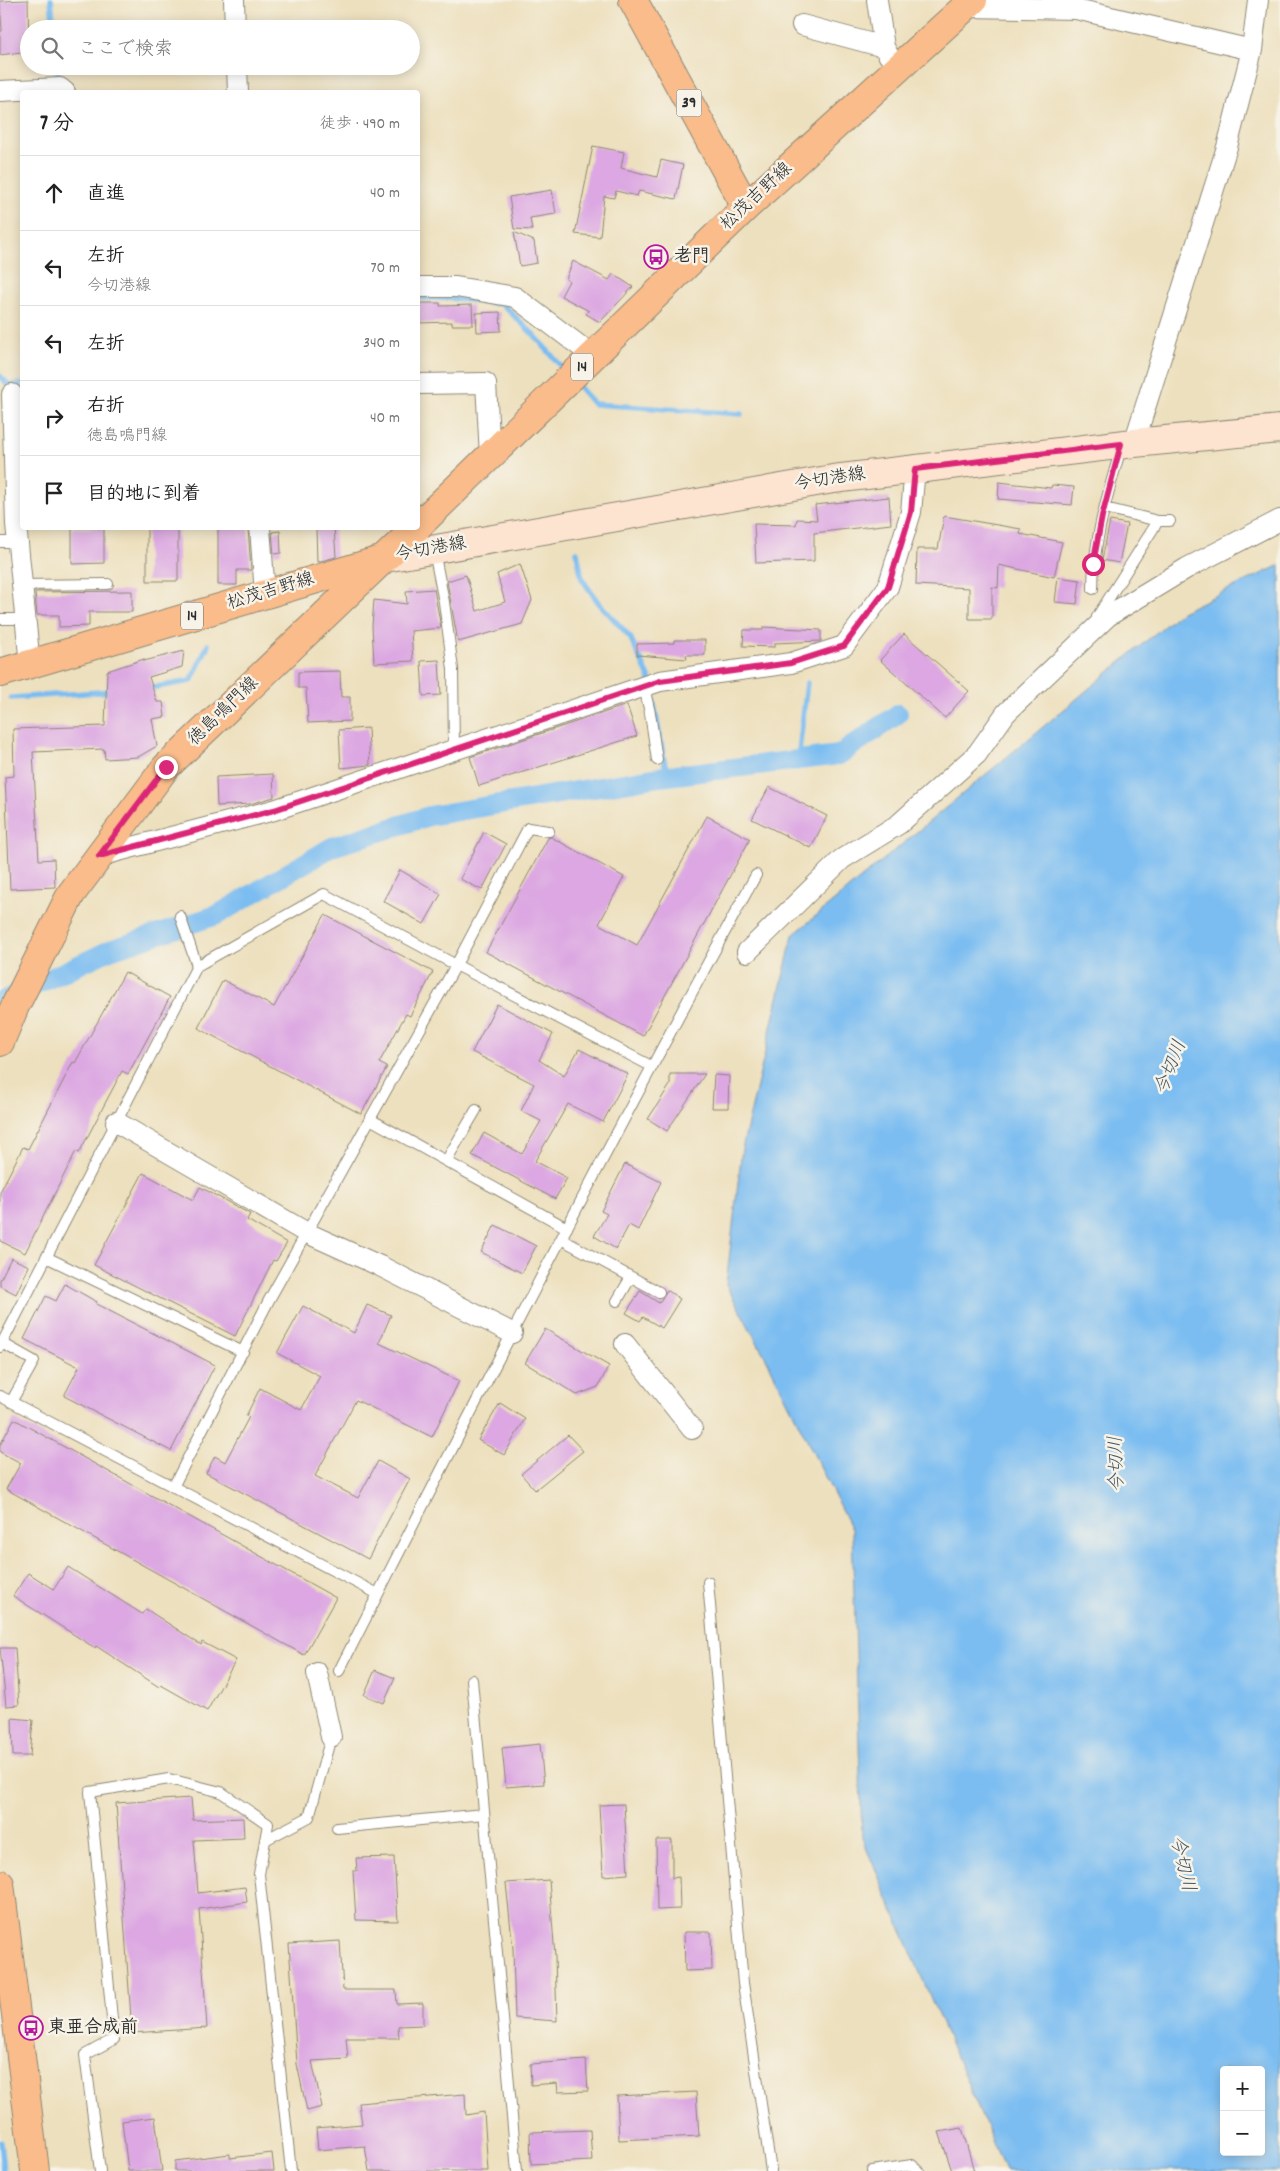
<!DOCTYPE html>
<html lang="ja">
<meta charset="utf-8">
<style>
body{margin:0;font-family:Dekko,"Klee One",sans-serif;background:#f2f2f2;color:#222}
.controls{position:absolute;right:15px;bottom:15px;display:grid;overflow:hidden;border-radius:5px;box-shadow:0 2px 12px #0003}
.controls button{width:45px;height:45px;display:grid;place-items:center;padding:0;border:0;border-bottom:1px solid #e0e0e0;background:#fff;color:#222;font:25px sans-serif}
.stop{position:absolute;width:15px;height:15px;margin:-11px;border:4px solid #db2777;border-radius:50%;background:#fff}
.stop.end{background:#db2777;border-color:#fff;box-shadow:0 1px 5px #0008}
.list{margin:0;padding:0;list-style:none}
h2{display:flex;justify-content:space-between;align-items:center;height:65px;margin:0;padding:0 20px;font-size:21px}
h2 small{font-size:16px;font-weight:400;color:#767676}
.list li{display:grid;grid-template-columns:32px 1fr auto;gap:15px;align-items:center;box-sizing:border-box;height:75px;padding:0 20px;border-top:1px solid #e0e0e0}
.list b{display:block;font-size:19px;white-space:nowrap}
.list p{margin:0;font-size:16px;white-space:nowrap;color:#767676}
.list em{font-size:16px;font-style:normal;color:#767676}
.icon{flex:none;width:28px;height:28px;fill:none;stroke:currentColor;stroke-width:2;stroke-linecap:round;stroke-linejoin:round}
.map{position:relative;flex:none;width:1280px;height:2171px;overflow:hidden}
.search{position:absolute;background:#fff;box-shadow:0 2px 12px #0003;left:20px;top:20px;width:400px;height:55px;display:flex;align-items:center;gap:12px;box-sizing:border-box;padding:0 18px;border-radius:28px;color:#767676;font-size:19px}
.panel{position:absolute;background:#fff;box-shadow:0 2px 12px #0003;left:20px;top:90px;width:400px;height:440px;border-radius:5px}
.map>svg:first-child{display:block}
.water{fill:#7cbdf1;stroke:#54748e;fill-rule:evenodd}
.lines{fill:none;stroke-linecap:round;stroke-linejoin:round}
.stream{stroke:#7cbdf1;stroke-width:5.5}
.canal{stroke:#7cbdf1;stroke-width:20}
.building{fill:#dca7e2}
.service-casing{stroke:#8c8674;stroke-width:12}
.minor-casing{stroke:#8c8674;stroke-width:22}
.secondary-casing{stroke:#8c8674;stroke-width:30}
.primary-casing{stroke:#8c8674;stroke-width:30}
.service{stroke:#fff;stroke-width:10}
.minor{stroke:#fff;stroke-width:20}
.secondary{stroke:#fde4d0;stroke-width:28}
.primary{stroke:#f9bc8a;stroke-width:28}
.route{stroke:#db2777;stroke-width:6}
.labels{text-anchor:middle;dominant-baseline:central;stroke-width:5;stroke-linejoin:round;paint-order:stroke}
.shield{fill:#f7f3e8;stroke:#686764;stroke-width:1}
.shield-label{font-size:16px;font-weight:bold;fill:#2b2b2b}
.street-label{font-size:18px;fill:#2b2b2b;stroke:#f7f3e8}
.poi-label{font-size:18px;font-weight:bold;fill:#2b2b2b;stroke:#f7f3e8;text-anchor:start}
.water-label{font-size:19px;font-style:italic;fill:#435766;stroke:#f7f3e8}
</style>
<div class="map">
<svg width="1280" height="2171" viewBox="0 0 1280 2171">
<rect width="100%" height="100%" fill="#f7f3e8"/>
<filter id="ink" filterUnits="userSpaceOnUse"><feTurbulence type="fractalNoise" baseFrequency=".02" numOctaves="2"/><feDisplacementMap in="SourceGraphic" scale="10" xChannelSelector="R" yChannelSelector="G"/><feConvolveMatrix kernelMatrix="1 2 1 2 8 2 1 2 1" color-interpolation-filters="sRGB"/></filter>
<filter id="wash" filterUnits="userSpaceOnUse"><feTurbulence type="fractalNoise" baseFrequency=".0096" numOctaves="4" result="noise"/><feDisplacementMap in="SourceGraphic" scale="20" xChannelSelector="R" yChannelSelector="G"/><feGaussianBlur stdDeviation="1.12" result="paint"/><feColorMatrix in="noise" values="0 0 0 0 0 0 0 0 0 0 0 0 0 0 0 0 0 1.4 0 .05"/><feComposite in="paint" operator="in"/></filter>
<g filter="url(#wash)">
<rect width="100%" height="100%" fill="#ede0be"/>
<path class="water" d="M1280,565V2171H1005L862,1838L852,1531L767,1360L726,1285L742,1149L793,935L1181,612ZM1224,2070H1261V2152H1224Z"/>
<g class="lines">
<path class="stream" d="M51,0L54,29
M50,80H53L58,74L57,66
M418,298H451L502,304L535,336L566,372
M0,376L9,385L22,384
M575,382L594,404L741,414
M577,552L582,579L598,602L630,637L649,677L667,776
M145,689L191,681L208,645
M11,698L114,691
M798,760L807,683
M0,2142L3,2171"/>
<path class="canal" d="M0,1002L110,950L217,915L332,847L429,816L659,777L839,755L898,714"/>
</g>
<g id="blocks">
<path class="building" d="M28,0L29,51L0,55V31H2L0,1Z
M593,146L624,152L621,168L657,177L661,160L683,165L676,199L639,191L637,196L616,191L614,198L604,196L600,237L575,234Z
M552,190L556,214L530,218L532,230L514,229L509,197Z
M514,232L534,241L537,263L520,266Z
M573,261L609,280L613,274L633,287L600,322L586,314L589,311L561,296L569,281L566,279Z
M418,303H440V306L472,305L473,325H452V322L418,323Z
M500,312L501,331L477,332L476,313Z
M999,482L1051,488L1052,485L1074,487L1072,505L998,499Z
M889,497L891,524L814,533V561L756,563L754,524L796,525L797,519L817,520L815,505Z
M944,516L1021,529L1020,534L1062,542L1054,577L999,565L998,588L992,587V619H969V588L916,585L917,549H938Z
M1110,521L1127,524L1119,563L1102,560Z
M72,528H104V563L72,564Z
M147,528H178V581H147Z
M218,528H248L251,570H237V585H218Z
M316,528H334L336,557L317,562Z
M280,531L281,553L274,554L272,532Z
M520,564L532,600L522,624L458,642L447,581L466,575L477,611L505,602L497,574Z
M1058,577L1080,580L1077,604L1055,602Z
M434,589L441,628L411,631L413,661L374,663L372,626L374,600L407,604L406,591Z
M132,591V612H89V626L59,627V615H37L35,592Z
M763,627L821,630V641L775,643V647L743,646L744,630H763Z
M904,634L969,691L945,718L880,660Z
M674,640H705V655H686L687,659L637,655V644L674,643Z
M184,651L182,667L149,677L157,702H163L165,717L152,719L157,746L138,757L105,759L104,749L33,752L39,860L54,859L55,887L10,889L5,777L14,776L13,729L105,726L107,671L144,659V661Z
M439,660L441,695L423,696L421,661Z
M340,671L341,697H350V721L308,723L306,688H298V672Z
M627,705L637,736L479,786L470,757Z
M368,728L370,765L341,768L339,730Z
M273,774L274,797L250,804L217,806L216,777Z
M769,787L827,816L811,848L752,819Z
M707,816L750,839L643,1036L486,952L548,838L551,837L624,877L599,924L637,945Z
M484,832L506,844L482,890L460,879Z
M400,870L441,894L424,924L383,901Z
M325,915L433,972L410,1016L406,1014L379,1063L387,1067L361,1114L198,1028L223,980L274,1007Z
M125,972L170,997L128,1074L122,1071L79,1153L76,1151L25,1253L0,1241V1192L23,1147L28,1149L73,1062L75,1063Z
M497,1004L553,1034L539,1060L564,1076L579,1049L628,1074L603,1122L568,1104L535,1161L567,1178L555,1199L472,1155L484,1133L522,1154L541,1121L521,1111L534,1084L472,1052Z
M670,1074H705L667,1131L648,1119L670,1085Z
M714,1075L729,1076L728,1108H712Z
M625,1164L661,1182L638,1230L629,1225L616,1249L594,1236L607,1214L601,1211Z
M143,1173L193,1200L200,1187L250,1214L247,1220L287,1243L276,1261L273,1260L235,1336L94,1265Z
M495,1225L536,1246L522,1273L481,1252Z
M11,1258L29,1266L16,1294L0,1286V1280Z
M65,1284L97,1302L96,1304L215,1365L171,1451L64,1396L79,1367L24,1339L46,1296L56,1301Z
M667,1290L680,1299L662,1328L643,1317L640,1321L626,1313L640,1291L659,1303Z
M367,1305L391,1315L379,1343L459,1381L432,1437L356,1400L315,1476L358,1498L378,1461L410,1479L368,1559L206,1473L215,1456L225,1462L249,1417L246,1416L260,1388L301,1410L320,1376L277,1353L303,1306L354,1333Z
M545,1329L609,1366L598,1387L577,1395L525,1363Z
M500,1403L525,1419L504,1455L478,1440Z
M14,1419L336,1598L304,1655L6,1489L21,1463L0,1452V1445Z
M568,1435L583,1451L535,1490L521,1474Z
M68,1567L142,1614L146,1609L201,1645L202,1642L236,1660L207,1711L161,1685L159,1687L96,1646L95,1648L13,1596L28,1573L54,1589Z
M0,1648H15L19,1705L6,1706Z
M375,1670L395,1678L384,1703L364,1695Z
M12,1718L33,1720L30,1756H13Z
M540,1744L544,1784L506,1787L502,1748Z
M191,1798L193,1820L243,1818L244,1838L194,1840L198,1893L245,1887L247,1902L199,1909L207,2028L132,2033L116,1803Z
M624,1804L628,1874L603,1876L599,1805Z
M656,1840H672V1878L679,1877L680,1909L657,1910Z
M394,1857L398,1921L356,1920L353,1871H357L356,1858Z
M549,1880L555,1957L557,2021L515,2018L513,1949L506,1883Z
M684,1932H711L712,1970L685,1971Z
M340,1941L343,1990H396L397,2004L423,2003V2025L398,2026L399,2038H346L348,2059L312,2061L322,2107L307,2111L297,2064L289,1944Z
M586,2060L588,2091L558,2092L557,2083L531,2085L530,2064Z
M696,2092L699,2136L619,2140L617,2096Z
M465,2094L466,2115L484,2112L488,2171H369L365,2146L318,2150L316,2128L362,2124L359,2103Z
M155,2117L162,2171H128L122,2121Z
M962,2128L974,2171H952L939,2132Z
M590,2130L592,2161L531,2164L530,2132Z
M272,2153L274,2171H175V2161L230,2154V2158Z"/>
</g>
</g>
<g filter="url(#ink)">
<use href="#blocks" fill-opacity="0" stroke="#8c8674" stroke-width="1"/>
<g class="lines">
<g class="service-casing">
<path id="service" d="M1158,521H1170
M0,542H18
M434,551L444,602L453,669L454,749
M22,585L108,584
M1093,589C1093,540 1108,494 1121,448
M1097,617L1158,521L1105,508
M0,619H26
M644,687L650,713L657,760
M549,831L528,828L456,965L651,1066
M180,916L197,966
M370,1119L567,1228
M446,1161L476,1110
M561,1239L659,1292
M46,1257L243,1352
M617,1301L631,1277
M2,1343L34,1361L11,1402
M0,1347L197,966L324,894L456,965L269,1300L173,1487
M0,1396L378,1594
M708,1582L743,1983L771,2171
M339,1671C474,1404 611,1138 756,875
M472,1680L517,2171
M337,1828L484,1814
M265,1840L309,1817L331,1737
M100,2171L85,2055L114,2039L90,1792L169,1779L221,1792L268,1824L259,1874L291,2171
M872,2171L912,2165L919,2171"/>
</g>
<g class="minor-casing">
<path id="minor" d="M234,0L235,29
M877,0L884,47L889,56
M966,7L1076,9L1252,50
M802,25L884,47
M237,66L238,92
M0,91L60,88L65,92
M418,287H456L515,297L593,356
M418,384L486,383L490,456
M12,394L16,524L30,665
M1134,443L1227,147L1252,50L1258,0
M260,528L265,594
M99,856L274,810L660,681L791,663L844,646L888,587L911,512L915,469
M747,952L842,859L899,824L977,754L1006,713L1108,616L1187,568L1280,520
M116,1122L307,1233L380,1266L512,1333
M625,1344L692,1429
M317,1673L331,1737"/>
</g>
<g class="secondary-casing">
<path id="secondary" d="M385,558L833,479L1134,443L1280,429"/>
</g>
<g class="primary-casing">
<path id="primary" d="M633,0L746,207
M418,526L746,207L973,0
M0,673L381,560
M0,1042L15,1006L71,894L166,767L416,528
M0,1884L35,2171"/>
</g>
<use href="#service" class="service"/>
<use href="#minor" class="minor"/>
<use href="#secondary" class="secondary"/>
<use href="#primary" class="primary"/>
</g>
</g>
<g class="lines" filter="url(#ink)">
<path class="route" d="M166,767L99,856L274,810L660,681L791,663L844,646L888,587L911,512L915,469L1121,444L1102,516L1093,564"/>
</g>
<defs>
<g id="bus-ring" transform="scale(1.25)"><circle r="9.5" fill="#f7f3e8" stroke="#b5179e" stroke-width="1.5"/><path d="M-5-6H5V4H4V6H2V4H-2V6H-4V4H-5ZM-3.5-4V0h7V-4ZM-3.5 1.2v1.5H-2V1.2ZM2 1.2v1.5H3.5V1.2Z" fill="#b5179e"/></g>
</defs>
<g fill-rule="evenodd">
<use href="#bus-ring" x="656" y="257"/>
<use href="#bus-ring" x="31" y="2028"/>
</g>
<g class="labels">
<g class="shield">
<rect x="676.5" y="89.5" width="25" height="27" rx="4"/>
<rect x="571" y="353.5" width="22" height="27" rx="4"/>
<rect x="181" y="602.5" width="22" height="27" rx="4"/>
</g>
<g class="shield-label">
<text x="689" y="103">39</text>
<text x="582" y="367">14</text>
<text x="192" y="616">14</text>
</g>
<g class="street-label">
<text transform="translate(757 197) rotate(-43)">松茂吉野線</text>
<text transform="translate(830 480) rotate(-9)">今切港線</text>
<text transform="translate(431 550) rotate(-10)">今切港線</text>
<text transform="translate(271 592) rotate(-17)">松茂吉野線</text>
<text transform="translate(224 712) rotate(-44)">徳島鳴門線</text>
</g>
<g class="poi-label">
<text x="674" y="257">老門</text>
<text x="48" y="2028">東亜合成前</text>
</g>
<g class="water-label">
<text transform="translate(1172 1068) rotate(-69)">今切川</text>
<text transform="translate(1118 1464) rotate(-92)">今切川</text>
<text transform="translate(1181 1864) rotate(77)">今切川</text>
</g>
</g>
</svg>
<div class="controls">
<button>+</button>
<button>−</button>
</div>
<div class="stop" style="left:1093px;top:564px"></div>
<div class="stop end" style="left:166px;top:767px"></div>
<div class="search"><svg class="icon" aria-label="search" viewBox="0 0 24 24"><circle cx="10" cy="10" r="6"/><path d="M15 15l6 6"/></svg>ここで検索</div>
<section class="panel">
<h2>7 分<small>徒歩 · 490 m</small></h2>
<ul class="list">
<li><svg class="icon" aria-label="ahead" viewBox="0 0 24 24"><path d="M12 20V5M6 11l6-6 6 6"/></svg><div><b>直進</b></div><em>40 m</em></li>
<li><svg class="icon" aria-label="left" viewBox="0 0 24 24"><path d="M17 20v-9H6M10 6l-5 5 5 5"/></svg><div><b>左折</b><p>今切港線</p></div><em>70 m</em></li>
<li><svg class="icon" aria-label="left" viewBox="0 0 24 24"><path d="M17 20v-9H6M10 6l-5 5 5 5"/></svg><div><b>左折</b></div><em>340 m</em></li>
<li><svg class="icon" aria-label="right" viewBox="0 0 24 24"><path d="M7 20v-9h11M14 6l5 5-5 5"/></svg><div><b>右折</b><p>徳島鳴門線</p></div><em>40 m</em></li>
<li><svg class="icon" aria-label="arrive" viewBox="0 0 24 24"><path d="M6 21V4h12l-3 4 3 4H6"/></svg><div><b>目的地に到着</b></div></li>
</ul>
</section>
</div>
